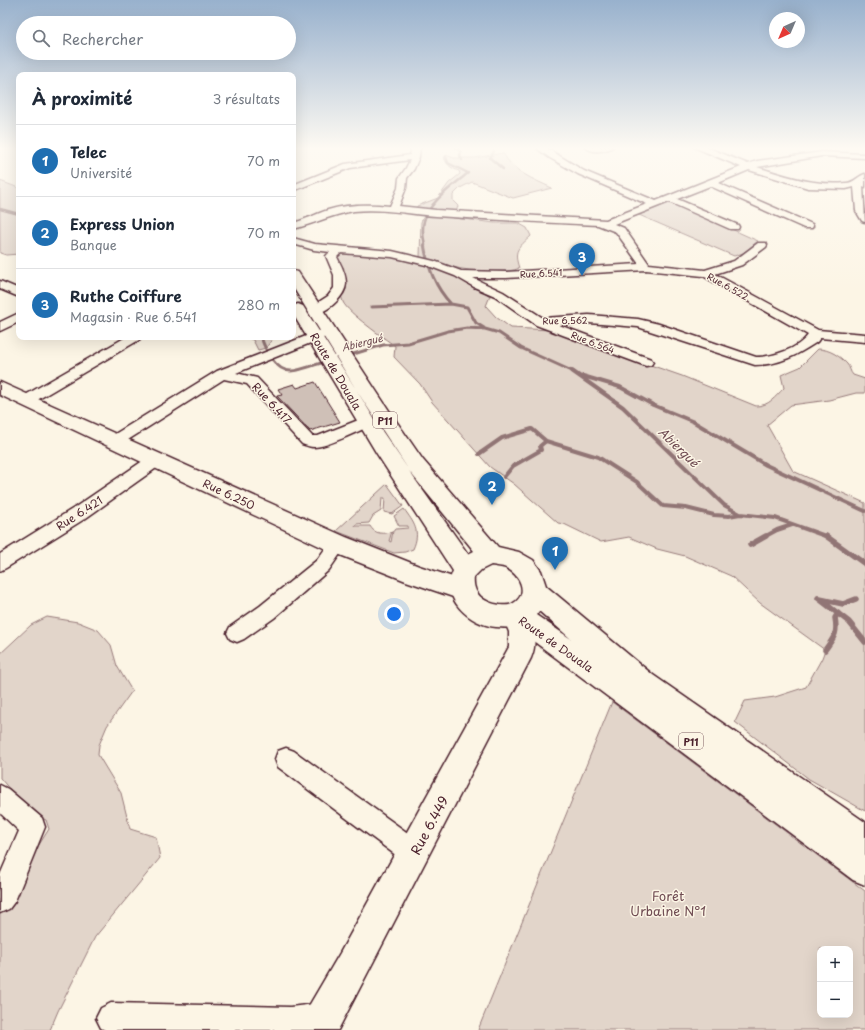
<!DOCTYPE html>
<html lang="fr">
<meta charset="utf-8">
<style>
body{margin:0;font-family:"Playpen Sans",sans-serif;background:#f6f6f7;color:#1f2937}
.controls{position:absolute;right:12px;bottom:12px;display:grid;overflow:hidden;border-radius:8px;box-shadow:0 4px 16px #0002}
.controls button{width:36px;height:36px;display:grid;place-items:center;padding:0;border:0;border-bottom:1px solid #e0e1e3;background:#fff;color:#1f2937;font:20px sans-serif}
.compass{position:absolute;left:769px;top:12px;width:36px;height:36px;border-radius:50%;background:#fff;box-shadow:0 4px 16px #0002;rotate:224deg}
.you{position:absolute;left:394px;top:614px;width:14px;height:14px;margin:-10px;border:3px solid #fff;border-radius:50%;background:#1a73e8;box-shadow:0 0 0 6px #1a73e833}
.badge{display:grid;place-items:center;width:26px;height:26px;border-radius:50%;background:#1f6fb2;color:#fff;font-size:13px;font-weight:700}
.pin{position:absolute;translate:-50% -33px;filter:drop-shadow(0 1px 2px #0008)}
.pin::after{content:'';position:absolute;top:21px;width:14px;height:12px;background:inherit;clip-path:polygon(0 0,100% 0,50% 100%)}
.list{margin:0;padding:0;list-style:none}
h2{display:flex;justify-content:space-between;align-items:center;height:52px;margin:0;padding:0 16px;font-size:17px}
h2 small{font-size:13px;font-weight:400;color:#747a83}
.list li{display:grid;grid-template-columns:26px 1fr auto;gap:12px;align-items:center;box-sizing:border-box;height:72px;padding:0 16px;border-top:1px solid #e0e1e3}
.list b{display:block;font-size:15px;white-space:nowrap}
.list p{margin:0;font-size:13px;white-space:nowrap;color:#747a83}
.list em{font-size:13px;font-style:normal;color:#747a83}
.icon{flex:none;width:22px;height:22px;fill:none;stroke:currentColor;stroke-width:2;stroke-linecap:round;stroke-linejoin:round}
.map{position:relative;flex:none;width:865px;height:1030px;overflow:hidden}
.search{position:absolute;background:#fff;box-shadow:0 4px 16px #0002;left:16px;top:16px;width:280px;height:44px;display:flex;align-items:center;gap:10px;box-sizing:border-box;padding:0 14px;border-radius:22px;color:#747a83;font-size:15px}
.panel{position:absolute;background:#fff;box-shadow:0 4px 16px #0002;left:16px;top:72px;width:280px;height:268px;border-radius:8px}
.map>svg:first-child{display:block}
.green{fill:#e2d5ca;stroke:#967a7a;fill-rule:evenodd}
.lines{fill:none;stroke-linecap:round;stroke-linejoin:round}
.stream-far3{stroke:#917474;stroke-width:2.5}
.stream-far2{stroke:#917474;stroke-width:3}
.stream-far1{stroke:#917474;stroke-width:4}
.stream{stroke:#917474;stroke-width:5.5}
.building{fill:#cfc0b7;stroke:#4a1f2b}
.street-casing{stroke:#4a1f2b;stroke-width:3}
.secondary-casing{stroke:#4a1f2b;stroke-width:3}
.primary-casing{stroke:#4a1f2b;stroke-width:3}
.street{fill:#fcf5e5;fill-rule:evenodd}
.secondary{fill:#fcf5e5;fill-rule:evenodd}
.primary{fill:#fcf5e5;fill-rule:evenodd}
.labels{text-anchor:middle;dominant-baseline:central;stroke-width:3;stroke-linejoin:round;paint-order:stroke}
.far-street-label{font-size:9px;fill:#4a1f2b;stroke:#fcf5e5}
.far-water-label{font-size:10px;font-style:italic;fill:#6d4950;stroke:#fcf5e5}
.shield{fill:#fcf5e5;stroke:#7f5f63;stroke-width:1}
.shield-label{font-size:10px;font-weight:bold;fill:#4a1f2b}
.street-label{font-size:11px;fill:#4a1f2b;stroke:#fcf5e5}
.water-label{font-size:12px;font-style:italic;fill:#6d4950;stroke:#fcf5e5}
.near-street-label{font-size:13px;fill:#4a1f2b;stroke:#fcf5e5}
.near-park-label{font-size:13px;fill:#704c53;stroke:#fcf5e5}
</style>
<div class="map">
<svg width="865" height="1030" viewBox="0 0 865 1030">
<rect width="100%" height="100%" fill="#fcf5e5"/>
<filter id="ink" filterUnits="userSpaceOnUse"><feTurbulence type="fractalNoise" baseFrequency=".025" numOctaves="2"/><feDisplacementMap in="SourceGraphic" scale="8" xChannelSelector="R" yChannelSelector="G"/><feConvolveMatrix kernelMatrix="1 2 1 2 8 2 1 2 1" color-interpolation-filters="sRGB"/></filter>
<g filter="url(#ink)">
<path class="green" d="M503,153C513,172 533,179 552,188L513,198L472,182L460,188L453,195V201L458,206L456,212L416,209L417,206L438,198L449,183L460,174L459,171C451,168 448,166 444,158L446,155L454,158H475Z
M0,181L19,188V254L6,255L0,253Z
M671,202L758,241L743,253L734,256L639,215Z
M425,214L494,223H518L527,228L531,236C518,248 513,250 519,268C513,271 507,271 500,271C472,273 447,267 420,257L421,222Z
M349,252L369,256H386L425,264L458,275L490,296L486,306L496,317L511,328L550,330L682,376L756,406C769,406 775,397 784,388L781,375L800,367L818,349C829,349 840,356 847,364C850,367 850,372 853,375L865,379V393H856L829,400L791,405L767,425L793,471L865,503V811L809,779L735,722L745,701L775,697L806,687L822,658L825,650L760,603L731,576L685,556L657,549L629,537L601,542L564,524L558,523L514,484L490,467L432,402L420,384L394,357L395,346C384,338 348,313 343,302C339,290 340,279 344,268L334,257Z
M246,337H276L273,338L266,348L258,350L253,340Z
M387,484L403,506L392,514L384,512L385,498H382L381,511L373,516L369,523L356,524L355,526H370C374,534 384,535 392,531L389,541L391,542L393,531L396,529L408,528V526H399L394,516L404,509C414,523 421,531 413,549L405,552L394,553L336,531Z
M47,617L78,622L98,630L111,645L117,666L132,691L107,726L99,745L98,755L121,793L130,829L156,837L160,858L95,937L58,1011L50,1030H0V893L30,859L49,829L46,820L30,813L0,778V654L31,625Z
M612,702L865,891V1030H478ZM820,949H850V1015H820Z"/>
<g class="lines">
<path class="stream-far3" d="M455,147L461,152L460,155L462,160
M494,151L490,158L503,169
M0,209L19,214
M425,245C423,237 422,229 424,221C428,203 455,184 468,173L448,163L446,157"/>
<path class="stream-far2" d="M424,244C428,268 435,287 451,304
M371,307L451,304L467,307L476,323L484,328
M261,337C265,349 275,371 291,371C300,371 319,363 328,361
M347,356L383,345L408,343L448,331L467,328L485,329L499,333L521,348L574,372"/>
<path class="stream-far1" d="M572,371L623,407L724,505L740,514L775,518L828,537
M583,376L620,387L653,405L694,422L766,465L865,511
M479,454L502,438L532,429L546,441L598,457L637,482L663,506L686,508L714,515L729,516L740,514
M504,477L513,466L541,450L540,446L546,441
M764,537L777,530L792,525"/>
<path class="stream" d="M826,536L865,564
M750,545L766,536
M818,598L849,622L865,642
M820,599L843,604L856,599
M825,650C834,637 838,634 835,618L838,613"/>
</g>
<path class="building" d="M315,382L340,422L310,431L277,396L282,395L278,389L294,384L297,388Z"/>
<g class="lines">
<g class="street-casing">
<path id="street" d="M412,147H420L419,157L414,169L407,178L406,188L399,206L436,210L606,220L647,204L578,174L550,158L535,147H545L584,171L656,201L741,167L694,147H706L748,164L757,161L822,152L865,154V158L822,156L757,167C786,176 814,186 846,183C854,183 858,176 865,174V187L863,186L865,222L862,221L856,211L854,187L846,189L808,188L749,170L718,183L812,224L813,226L812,228H804L710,186L677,199L738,225L739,227L738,229H730L669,202L614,224L624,228L649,264L705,270L734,261L758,243H766L767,245L766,247L742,265L715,274L818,330L865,334V342L820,338L817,342C797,355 780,365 755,365L638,327L589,323L559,325L651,359L653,362L651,365L646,366L536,325L495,296L474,287L455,276L426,265L392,257L341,253L337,257C341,265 346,274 346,283C346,297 324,316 311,313L309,310L311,307L328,296L334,288V275L326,256L330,252L314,250L293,244V238L315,244L392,251L434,261L461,271L506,272L639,264L616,232L598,225C544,222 490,220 436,216C409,214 381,208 354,211C333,214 314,224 293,229V223C305,220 316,214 328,210C347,204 370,204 390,206L398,188L399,178L406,168L410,160L350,168L293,191V185L345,164L410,155ZM646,270L703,276L808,335C798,349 773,357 756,357L659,324L638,319L589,315L543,318L503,292L473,278H506Z
M585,147H613C605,152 592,153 585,147Z
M0,281L19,289V297L0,289Z
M19,313V322L0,331V322Z
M329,327L333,328L335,331L333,334L236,373L257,378L312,436H318L366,417L371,418L373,422L371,426C357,431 328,447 314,447C310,447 305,445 302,444L247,384L224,379L120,445L115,446L110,445L107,441L110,437L217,371Z
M126,337H141L139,340L32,403L27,405L22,403L20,400L22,397Z
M156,454L162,456L164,460L162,464L86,518L6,568L0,571V554L74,508L150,456Z
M338,537L344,539L347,544L329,570L274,618L244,639L237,642L230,639L227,633L230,627L260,606L317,560L332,539Z
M286,748L294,751L423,844L427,853L423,862L414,866L405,862L278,767L275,759L278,751Z
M0,785L8,789L42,818L45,827L15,901L9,909L0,913V875L19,831L0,813Z
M111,1003L290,1007L323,1003L333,1008L338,1018L333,1028L329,1030H105L101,1028L96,1018L101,1008Z"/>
</g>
<g class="secondary-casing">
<path id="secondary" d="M0,382L346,537L419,566L471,583L474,590L471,597L462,600L406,581L330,551L0,395Z
M515,604L524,607C532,624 539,639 531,658L338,1030H298L303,1016L340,953L509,647V632L502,615L506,607Z"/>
</g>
<g class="primary-casing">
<path id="primary" d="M293,271L298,272L300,275L392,415L423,460L498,547L519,552L533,560L541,571L546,586L653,675L865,822V885L853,880L532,640L511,627C506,628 501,627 496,627C470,625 440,598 453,571L377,454L293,314V306L298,304L303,306L366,405L408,469L378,425L293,287ZM409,471L474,551L468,554ZM491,565C496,566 502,566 506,568C520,574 530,595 512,604C508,606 504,605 500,605C484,603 472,594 474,577L481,570ZM539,611L571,639L536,615Z"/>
</g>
<use href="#street" class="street"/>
<use href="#secondary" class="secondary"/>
<use href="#primary" class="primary"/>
</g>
</g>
<linearGradient id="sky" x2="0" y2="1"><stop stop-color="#98b1cd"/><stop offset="0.51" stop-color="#fefaf3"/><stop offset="1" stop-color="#fefaf3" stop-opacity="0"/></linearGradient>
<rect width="865" height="291" fill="url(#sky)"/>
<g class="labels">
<g class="far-street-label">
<text transform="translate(541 273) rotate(-3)">Rue 6.541</text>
<text transform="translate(728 286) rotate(29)">Rue 6.522</text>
<text transform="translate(565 320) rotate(-1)">Rue 6.562</text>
<text transform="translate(593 342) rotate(21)">Rue 6.564</text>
</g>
<g class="far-water-label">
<text transform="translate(362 342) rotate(-14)">Abiergué</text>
</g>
<g class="shield">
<rect x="373" y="412" width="24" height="16" rx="3"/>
<rect x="679" y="733" width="24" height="16" rx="3"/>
</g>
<g class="shield-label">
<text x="385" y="420">P11</text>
<text x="691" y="741">P11</text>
</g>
<g class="street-label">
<text transform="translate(336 371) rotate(59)">Route de Douala</text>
<text transform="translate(272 403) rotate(47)">Rue 6.417</text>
<text transform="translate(229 494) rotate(25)">Rue 6.250</text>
<text transform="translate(79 513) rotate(-33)">Rue 6.421</text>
<text transform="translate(556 644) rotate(35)">Route de Douala</text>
</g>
<g class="water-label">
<text transform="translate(679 447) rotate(44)">Abiergué</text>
</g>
<g class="near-street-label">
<text transform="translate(429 825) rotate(-62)">Rue 6.449</text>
</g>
<g class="near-park-label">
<text x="668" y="895">Forêt<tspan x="668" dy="15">Urbaine N°1</tspan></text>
</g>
</g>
</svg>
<div class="controls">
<button>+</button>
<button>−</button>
</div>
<svg class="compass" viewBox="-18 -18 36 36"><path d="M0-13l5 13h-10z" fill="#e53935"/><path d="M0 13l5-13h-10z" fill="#747a83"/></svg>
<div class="you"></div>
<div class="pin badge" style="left:555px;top:570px">1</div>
<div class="pin badge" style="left:492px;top:505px">2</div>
<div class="pin badge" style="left:582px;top:276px">3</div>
<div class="search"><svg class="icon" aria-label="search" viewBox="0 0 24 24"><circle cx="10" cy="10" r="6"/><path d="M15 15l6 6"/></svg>Rechercher</div>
<section class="panel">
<h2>À proximité<small>3 résultats</small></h2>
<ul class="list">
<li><span class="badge">1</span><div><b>Telec</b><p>Université</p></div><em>70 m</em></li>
<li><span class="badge">2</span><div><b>Express Union</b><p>Banque</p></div><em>70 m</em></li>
<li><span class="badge">3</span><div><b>Ruthe Coiffure</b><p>Magasin · Rue 6.541</p></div><em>280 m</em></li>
</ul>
</section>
</div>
